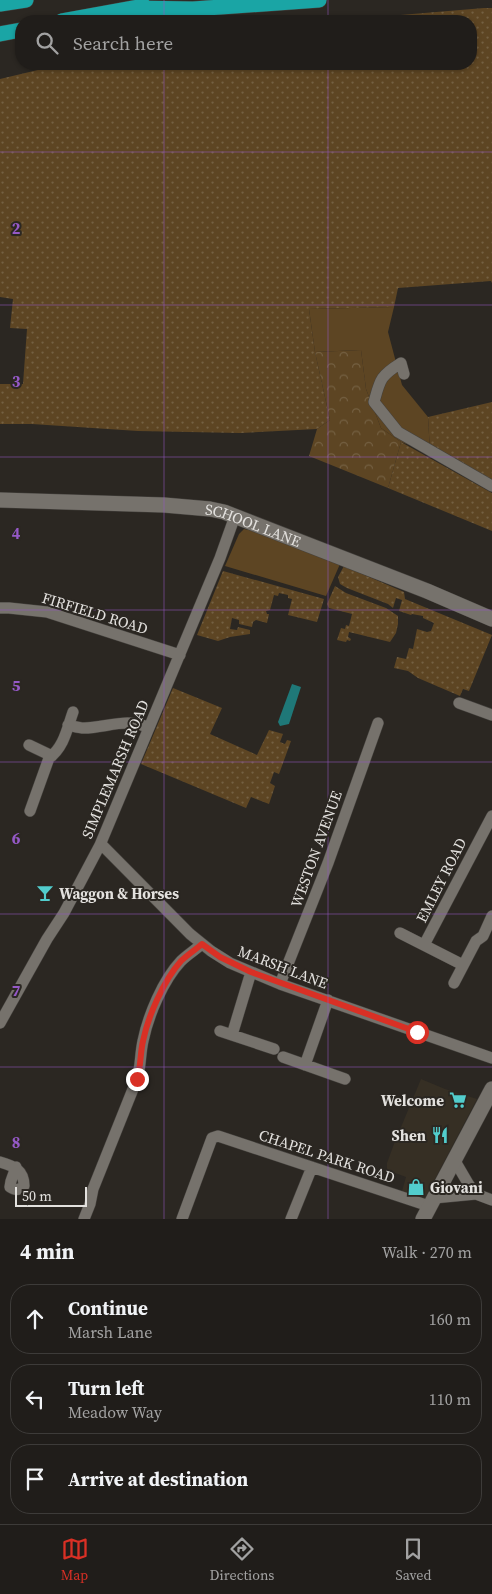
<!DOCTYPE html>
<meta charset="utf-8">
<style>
body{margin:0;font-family:"Source Serif 4",serif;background:#282623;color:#f1f3f6}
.scale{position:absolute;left:15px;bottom:12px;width:72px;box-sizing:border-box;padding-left:5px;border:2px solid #e3e1de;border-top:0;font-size:14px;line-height:18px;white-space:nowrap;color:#e3e1de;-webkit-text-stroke:4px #2b2722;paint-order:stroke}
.stop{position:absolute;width:15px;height:15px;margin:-11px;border:4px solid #d93025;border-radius:50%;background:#fff}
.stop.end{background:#d93025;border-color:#fff;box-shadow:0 1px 5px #0008}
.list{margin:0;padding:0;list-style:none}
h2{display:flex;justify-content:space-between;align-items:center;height:65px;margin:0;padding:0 20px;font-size:21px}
h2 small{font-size:16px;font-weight:400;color:#a2a2a2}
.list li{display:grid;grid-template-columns:32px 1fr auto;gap:15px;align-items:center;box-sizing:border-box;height:70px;margin:0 10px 10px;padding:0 10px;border:1px solid #3d3b39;border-radius:20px}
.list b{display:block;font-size:19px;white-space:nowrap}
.list p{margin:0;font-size:16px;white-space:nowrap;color:#a2a2a2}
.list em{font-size:16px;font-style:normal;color:#a2a2a2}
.icon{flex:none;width:28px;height:28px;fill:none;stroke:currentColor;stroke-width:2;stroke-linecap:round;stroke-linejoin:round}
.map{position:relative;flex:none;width:492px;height:1219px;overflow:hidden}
.search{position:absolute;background:#201d1a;box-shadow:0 1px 4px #0004;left:15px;right:15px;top:15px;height:55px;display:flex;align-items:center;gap:12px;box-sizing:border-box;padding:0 18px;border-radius:20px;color:#a2a2a2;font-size:19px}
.sheet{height:305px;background:#201d1a}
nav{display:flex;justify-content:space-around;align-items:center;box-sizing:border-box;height:70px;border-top:1px solid #3d3b39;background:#201d1a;font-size:14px;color:#a2a2a2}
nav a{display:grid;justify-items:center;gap:2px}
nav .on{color:#d93025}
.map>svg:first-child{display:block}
.built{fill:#362f24}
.grass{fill:url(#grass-dots)}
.forest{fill:url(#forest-crowns)}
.garden{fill:#5d4523}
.water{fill:#1f7878}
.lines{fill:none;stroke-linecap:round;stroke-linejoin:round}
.street-casing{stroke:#45423e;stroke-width:12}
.secondary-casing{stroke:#45423e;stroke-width:16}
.highway-casing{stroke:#45423e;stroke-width:16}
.street{stroke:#76726c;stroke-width:11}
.secondary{stroke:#76726c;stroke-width:15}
.highway{stroke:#1aa5a5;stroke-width:15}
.route{stroke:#d93025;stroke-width:6}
.grid{fill:none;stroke:#9559c7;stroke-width:1;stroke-opacity:0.55}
.labels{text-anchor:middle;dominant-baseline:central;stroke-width:4;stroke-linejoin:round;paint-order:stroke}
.street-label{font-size:15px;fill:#e3e1de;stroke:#2b2722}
.poi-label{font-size:15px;font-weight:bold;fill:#e3e1de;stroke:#2b2722;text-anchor:start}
.grid-label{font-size:16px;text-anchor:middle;font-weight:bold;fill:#9559c7;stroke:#2b2722;stroke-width:4;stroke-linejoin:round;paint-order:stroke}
</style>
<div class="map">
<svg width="492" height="1219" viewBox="0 0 492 1219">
<defs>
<pattern id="grass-dots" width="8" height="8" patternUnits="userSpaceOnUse" patternTransform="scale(1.25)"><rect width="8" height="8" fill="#5d4523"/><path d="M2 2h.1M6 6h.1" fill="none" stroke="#746042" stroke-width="1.8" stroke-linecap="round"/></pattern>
<pattern id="forest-crowns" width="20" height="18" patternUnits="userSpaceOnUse" patternTransform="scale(1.25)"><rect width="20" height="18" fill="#5d4523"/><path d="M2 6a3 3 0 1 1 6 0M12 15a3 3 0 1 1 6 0" fill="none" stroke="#746042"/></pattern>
</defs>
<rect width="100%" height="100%" fill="#2b2722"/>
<path class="built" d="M421,1079L445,1089L477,1099L425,1198L402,1191L406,1177L387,1170V1163L394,1144Z"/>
<path class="grass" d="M484,8H492V283L491,281L398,288L394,307L309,309L315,352L330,420L317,429L240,433L138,431L32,424H0V384H23L27,329L10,328L13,299L0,297V79L63,64H471V21H329Z
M492,402V480L430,452L428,417Z
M401,442L492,493V531L388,488Z
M344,566L404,592L405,599L492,635L469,691L463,689L460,696L418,678L408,671L394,668L397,657L406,659L409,648L413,649L417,629L427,632L431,631L434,623L423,618V616L412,614L411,615L399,611L402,600L396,598L393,608L388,604L347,588L340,584L338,577Z
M223,571L324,599L317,622L288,615L292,599L288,598V595L279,593L278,596L274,595L270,610L266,611L267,614H269L267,623L256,620L253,622L252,627L239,624V620L232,618L230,629L237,630L238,627L250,630V634L230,637L218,641L197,635Z
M335,586L346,593L386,608L398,616V624L396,633L390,642L349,632L348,637L351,639L350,641L347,640L346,642L337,640L341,628L345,629L346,625L349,626L352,614L329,608L327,604Z
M173,688L222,708L210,734L257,755L269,730L283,734L280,742L285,744L287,740L291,741L279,774L274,772L270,783L275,786L269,804L251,797L246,808L141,764Z"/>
<path class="forest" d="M361,350L366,389L381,428L401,442L388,488L309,456L317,429L330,420L315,352Z"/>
<path class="garden" d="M394,307L388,332L402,385L428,417L430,452L401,442L381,428L366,389L361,350L315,352L309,309Z
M244,529L254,531L340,564L326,596L225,566L239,534Z"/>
<path class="water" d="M292,684L301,687L289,724L280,726L278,722Z"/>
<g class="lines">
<g class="street-casing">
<path id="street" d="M404,374L401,363C380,376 380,380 374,402L398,432L492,486
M0,608H9L47,612L180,655
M459,703L492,715
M68,725C73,726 79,728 84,728C106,728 127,717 149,728
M29,745L52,756
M30,811L49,758C64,747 67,729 73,712
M100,845L104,847L190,934L211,951L230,963L280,984L492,1058
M400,933L463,965
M424,945L492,816
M251,972L232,1035L274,1049
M454,983L476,941L483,936L492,916
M280,984L328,863L378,723
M0,1023L47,939L64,913L100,845L220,558L235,516
M220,1031L232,1035
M283,1057L345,1079
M305,1065L328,1000
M455,1161L469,1185L476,1194
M0,1162C14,1166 24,1170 24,1186C19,1190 16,1191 10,1187L11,1181L16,1167
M434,1198L476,1194L492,1200
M84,1219L90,1204L93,1189L137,1079C141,1067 140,1054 143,1041C148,1016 163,980 181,961C187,955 195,950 202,944
M182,1219L212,1138L218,1136L429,1206
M291,1219L312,1167"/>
</g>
<g class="secondary-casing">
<g id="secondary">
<path id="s1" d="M0,500L164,505L210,509L224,512L427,591L492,619"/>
<path d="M423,1219L492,1089"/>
</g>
</g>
<g class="highway-casing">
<path id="highway" d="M0,4L26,0
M135,8L193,9L319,0
M62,21L144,6
M0,34L21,30"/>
</g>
<use href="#street" class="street"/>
<use href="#secondary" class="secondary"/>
<use href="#highway" class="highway"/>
</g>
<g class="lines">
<path class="route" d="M137,1079C141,1067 140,1054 143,1041C148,1016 164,980 181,961C187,955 195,950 202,944L220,957L251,972L417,1032"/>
</g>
<path class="grid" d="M164,0V21M328,0V21M164,64V1219M328,64V1219M0,152H492M0,305H492M0,457H492M0,610H492M0,762H492M0,914H492M0,1067H492"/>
<defs>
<g id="bar-bare" transform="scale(1.35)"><path d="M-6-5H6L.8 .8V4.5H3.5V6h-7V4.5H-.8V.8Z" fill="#52cdcd" stroke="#2b2722" stroke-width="2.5" paint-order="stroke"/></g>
<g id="supermarket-bare" transform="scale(1.35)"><path d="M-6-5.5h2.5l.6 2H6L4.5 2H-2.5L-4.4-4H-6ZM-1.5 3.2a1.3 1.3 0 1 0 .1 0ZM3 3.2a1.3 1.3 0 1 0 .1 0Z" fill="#52cdcd" stroke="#2b2722" stroke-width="2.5" paint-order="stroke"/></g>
<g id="restaurant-bare" transform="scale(1.35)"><path d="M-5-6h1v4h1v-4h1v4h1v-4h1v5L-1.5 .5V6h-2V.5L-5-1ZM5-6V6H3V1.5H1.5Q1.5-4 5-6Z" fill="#52cdcd" stroke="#2b2722" stroke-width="2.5" paint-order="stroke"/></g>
<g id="shop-bare" transform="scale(1.35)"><path d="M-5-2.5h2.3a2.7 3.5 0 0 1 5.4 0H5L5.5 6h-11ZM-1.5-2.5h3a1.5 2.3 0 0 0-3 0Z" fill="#52cdcd" stroke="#2b2722" stroke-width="2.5" paint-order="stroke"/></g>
</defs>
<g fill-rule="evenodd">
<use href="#bar-bare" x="45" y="893"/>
<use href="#supermarket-bare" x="458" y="1100"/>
<use href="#restaurant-bare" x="440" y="1135"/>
<use href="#shop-bare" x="416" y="1187"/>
</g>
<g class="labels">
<g class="street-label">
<text stroke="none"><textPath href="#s1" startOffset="256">SCHOOL LANE</textPath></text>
<text transform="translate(95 613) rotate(17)">FIRFIELD ROAD</text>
<text transform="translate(115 769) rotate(-67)">SIMPLEMARSH ROAD</text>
<text transform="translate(316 849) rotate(-70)">WESTON AVENUE</text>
<text transform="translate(441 880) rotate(-63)">EMLEY ROAD</text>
<text transform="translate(283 967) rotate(21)">MARSH LANE</text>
<text transform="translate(327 1156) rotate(18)">CHAPEL PARK ROAD</text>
</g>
<g class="poi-label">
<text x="59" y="893">Waggon &amp; Horses</text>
<text x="444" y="1100" text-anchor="end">Welcome</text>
<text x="426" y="1135" text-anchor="end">Shen</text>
<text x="430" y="1187">Giovani</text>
</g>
</g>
<g class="grid-label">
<text x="16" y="234">2</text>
<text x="16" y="387">3</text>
<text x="16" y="539">4</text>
<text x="16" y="691">5</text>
<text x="16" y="844">6</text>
<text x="16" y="996">7</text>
<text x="16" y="1148">8</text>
</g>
</svg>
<div class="scale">50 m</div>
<div class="stop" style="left:417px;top:1032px"></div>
<div class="stop end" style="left:137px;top:1079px"></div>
<div class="search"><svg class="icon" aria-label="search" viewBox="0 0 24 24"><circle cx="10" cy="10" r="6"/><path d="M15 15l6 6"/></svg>Search here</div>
</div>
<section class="sheet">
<h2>4 min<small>Walk · 270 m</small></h2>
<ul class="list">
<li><svg class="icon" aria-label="ahead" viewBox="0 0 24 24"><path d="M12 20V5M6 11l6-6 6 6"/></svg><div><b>Continue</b><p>Marsh Lane</p></div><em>160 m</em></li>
<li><svg class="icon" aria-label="left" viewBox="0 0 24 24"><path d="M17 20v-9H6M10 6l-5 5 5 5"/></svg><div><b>Turn left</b><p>Meadow Way</p></div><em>110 m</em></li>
<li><svg class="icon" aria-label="arrive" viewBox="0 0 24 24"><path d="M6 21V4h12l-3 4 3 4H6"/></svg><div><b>Arrive at destination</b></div></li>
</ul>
</section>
<nav>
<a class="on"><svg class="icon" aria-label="map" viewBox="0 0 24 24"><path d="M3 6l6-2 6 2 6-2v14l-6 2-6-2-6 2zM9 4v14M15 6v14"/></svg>Map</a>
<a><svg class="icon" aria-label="directions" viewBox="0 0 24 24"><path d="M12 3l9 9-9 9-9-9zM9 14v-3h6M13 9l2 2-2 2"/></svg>Directions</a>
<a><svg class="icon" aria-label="saved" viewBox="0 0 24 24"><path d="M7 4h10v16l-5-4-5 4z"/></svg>Saved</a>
</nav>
